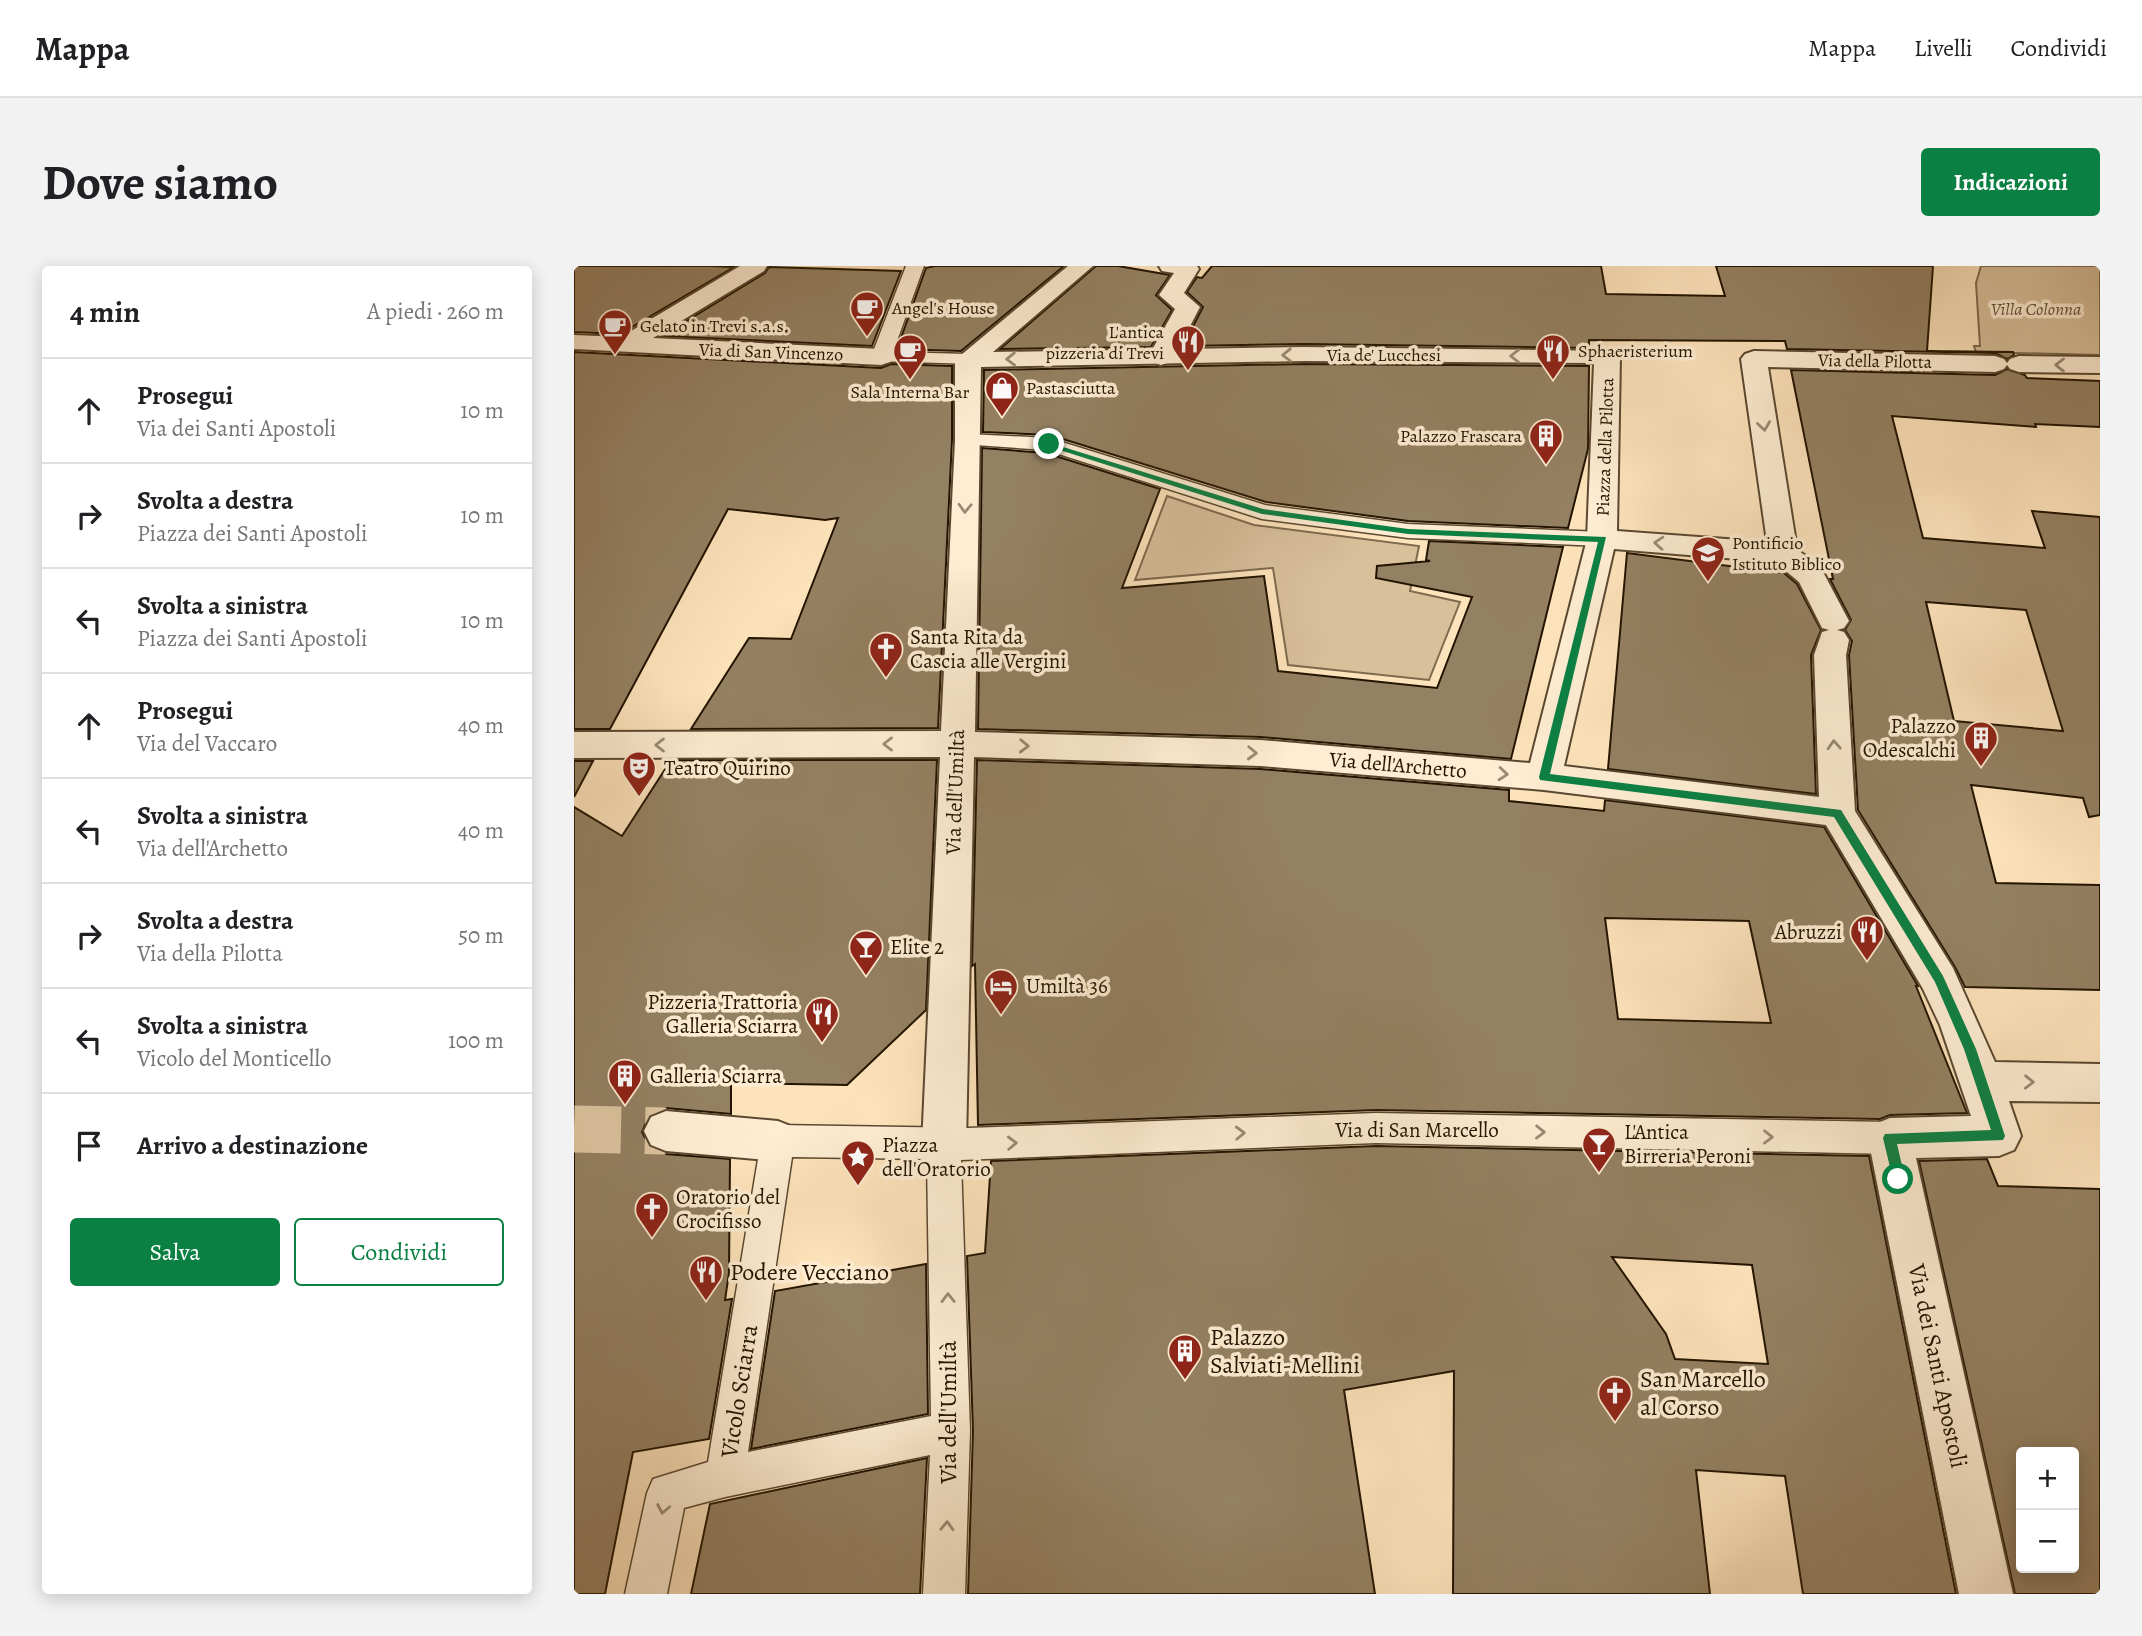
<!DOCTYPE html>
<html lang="it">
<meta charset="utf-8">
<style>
body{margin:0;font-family:Alegreya,serif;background:#f2f2f2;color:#202124}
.controls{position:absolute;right:21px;bottom:21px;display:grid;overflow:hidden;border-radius:7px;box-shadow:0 4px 18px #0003}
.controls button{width:63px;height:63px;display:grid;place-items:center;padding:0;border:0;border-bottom:2px solid #e0e0e0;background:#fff;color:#202124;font:35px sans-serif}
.stop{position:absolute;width:21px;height:21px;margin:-16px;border:5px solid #0b8043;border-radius:50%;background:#fff}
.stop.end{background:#0b8043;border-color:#fff;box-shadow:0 2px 7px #0008}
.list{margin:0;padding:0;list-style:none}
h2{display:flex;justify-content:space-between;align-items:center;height:91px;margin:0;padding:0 28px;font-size:30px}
h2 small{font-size:23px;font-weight:400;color:#757577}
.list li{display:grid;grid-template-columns:46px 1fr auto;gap:21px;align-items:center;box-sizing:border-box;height:105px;padding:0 28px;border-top:2px solid #e0e0e0}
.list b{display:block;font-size:26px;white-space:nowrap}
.list p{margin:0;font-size:23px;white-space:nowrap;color:#757577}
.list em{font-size:23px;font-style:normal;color:#757577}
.actions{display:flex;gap:14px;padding:21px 28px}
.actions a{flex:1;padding:16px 0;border:2px solid #0b8043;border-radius:7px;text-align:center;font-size:24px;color:#0b8043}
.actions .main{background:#0b8043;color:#fff}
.icon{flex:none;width:38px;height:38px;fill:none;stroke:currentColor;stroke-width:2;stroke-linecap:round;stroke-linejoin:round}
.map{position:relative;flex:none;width:1526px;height:1328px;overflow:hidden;border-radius:7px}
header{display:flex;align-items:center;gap:42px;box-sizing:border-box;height:98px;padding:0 35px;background:#fff;border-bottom:2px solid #e0e0e0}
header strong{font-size:33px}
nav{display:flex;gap:38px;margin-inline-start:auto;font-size:24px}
.intro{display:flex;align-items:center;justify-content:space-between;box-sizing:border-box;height:168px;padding:0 42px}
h1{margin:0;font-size:49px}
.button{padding:18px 32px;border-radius:7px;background:#0b8043;color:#fff;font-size:24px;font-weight:700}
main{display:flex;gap:42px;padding:0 42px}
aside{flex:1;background:#fff;border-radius:7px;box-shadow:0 4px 18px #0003}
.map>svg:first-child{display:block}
.green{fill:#d8c09b;stroke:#7e6a4e;stroke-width:2}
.building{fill:#948062;stroke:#231401;stroke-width:2;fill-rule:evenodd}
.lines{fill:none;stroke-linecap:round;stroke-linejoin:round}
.pedestrian-tunnel{stroke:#dcc49f;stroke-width:47;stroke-dasharray:47 24;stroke-linecap:butt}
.service-casing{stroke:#5a4830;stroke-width:3}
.pedestrian-casing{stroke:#5a4830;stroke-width:4}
.minor-casing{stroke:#5a4830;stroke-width:4}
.service{fill:#feedd3;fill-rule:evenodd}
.pedestrian{fill:#feedd3;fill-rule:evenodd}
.minor{fill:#feedd3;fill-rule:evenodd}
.oneway{stroke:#9b8b74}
.route{fill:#0b8043}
.labels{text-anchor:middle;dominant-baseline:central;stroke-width:7;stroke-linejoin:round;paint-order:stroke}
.far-poi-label{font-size:18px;fill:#231401;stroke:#feedd3;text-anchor:start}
.far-park-label{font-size:18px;font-style:italic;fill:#625037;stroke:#feedd3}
.far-street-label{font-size:18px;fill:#231401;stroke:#feedd3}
.poi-label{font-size:21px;fill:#231401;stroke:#feedd3;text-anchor:start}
.street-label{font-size:21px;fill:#231401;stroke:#feedd3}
.near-poi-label{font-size:24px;fill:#231401;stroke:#feedd3;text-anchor:start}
.near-street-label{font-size:24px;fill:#231401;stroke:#feedd3}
</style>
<header>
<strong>Mappa</strong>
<nav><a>Mappa</a><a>Livelli</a><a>Condividi</a></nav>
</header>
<div class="intro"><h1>Dove siamo</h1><a class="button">Indicazioni</a></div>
<main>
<aside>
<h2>4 min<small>A piedi · 260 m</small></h2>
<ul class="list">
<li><svg class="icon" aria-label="ahead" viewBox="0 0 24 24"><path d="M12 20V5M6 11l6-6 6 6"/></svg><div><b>Prosegui</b><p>Via dei Santi Apostoli</p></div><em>10 m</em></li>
<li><svg class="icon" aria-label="right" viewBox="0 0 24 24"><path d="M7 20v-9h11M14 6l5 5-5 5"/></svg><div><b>Svolta a destra</b><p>Piazza dei Santi Apostoli</p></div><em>10 m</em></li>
<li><svg class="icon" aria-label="left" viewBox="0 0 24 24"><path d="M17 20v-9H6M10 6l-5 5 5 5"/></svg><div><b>Svolta a sinistra</b><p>Piazza dei Santi Apostoli</p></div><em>10 m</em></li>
<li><svg class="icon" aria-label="ahead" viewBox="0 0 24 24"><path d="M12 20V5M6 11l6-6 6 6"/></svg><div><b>Prosegui</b><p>Via del Vaccaro</p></div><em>40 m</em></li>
<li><svg class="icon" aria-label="left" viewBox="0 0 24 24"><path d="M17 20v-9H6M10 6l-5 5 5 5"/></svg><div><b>Svolta a sinistra</b><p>Via dell'Archetto</p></div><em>40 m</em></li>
<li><svg class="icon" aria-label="right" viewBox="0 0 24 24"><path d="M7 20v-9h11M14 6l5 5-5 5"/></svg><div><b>Svolta a destra</b><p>Via della Pilotta</p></div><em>50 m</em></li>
<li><svg class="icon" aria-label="left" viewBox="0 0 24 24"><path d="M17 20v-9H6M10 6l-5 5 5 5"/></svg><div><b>Svolta a sinistra</b><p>Vicolo del Monticello</p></div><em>100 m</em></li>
<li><svg class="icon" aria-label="arrive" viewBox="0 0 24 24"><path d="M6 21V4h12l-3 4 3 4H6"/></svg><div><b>Arrivo a destinazione</b></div></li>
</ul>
<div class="actions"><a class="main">Salva</a><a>Condividi</a></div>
</aside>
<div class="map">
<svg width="1526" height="1328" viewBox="0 0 1526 1328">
<rect width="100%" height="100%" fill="#fde3bb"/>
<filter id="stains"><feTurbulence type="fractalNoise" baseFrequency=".00286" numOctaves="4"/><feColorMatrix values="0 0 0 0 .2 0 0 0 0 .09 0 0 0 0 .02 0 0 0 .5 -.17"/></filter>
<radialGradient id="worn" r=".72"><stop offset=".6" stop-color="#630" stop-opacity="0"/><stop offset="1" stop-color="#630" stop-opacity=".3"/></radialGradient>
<path class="green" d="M1407,0H1526V89L1402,86L1400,80H1406L1402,17Z
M593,230L680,259L845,280L836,325L886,336L855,414L714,399L699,302L561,314Z"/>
<path class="building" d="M0,0H137L160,1L46,68L0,66Z
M361,0H490L387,85L323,83L352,2Z
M522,0H544L596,9L582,29L598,44L577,81L426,83Z
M638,0H1027L1032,28L1151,30L1142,0H1359L1353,85L1439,86L1440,89L1433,93L1421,87L1213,83L1211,75L1015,74V82L730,78L609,80L629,41L613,26L623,11L628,12Z
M195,1L327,5L298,80L88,70L191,7Z
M0,86L307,102L317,98L378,100V174L364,462L117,463L175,372L217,373L264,252L251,254L154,243L36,463H0Z
M730,98L1015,100L1014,183L994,262L834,255L692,236L476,169L409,166L410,104Z
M1433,103L1451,109L1453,112L1526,115V161L1461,158L1462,161L1318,150L1349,272L1471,282L1458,245L1526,251V549L1515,551L1509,532L1397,519L1422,617L1526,619V724L1391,721L1381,701L1284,544L1275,389L1278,375L1271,364L1277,354L1256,313H1259L1217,104L1421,109ZM1352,336L1452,344L1489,465L1380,455Z
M408,182L472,187L586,223L548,322L690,310L704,405L863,422L898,331L802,312L803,300L856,295L852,294L855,275L989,281L937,493L687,471L404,463Z
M1053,287L1210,307L1223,318L1247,364L1237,389L1242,528L1034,503Z
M97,494H363L352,744L273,819L157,817V848L92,842L75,850L68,866L76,881L92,888L156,893L155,1007L151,1034L158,1033L135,1173L59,1186L31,1328H0V541L48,570Z
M403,494L687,503L935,524V535L1030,545L1031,534L1250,561L1344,720H1342L1393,847L1316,849L1306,853L802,844L404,859L401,698L398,700ZM1031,652L1175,655L1197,757L1044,753Z
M0,495H19L0,531Z
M802,880L1295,890L1382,1328H1229L1211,1210L1122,1204L1136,1328H879L880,1105L770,1124L801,1328H394L399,1165L393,990L411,987L417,895ZM1038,991L1178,999L1194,1098L1101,1093L1092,1068Z
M1413,893L1424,920L1526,923V1328H1441L1345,895ZM1447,1186H1500V1302H1447Z
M352,998L354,1148L177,1183L201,1025Z
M353,1192L346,1328H117L136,1238Z"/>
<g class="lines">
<path class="pedestrian-tunnel" d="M0,863L92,865"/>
<g class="service-casing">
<path id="service" d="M332,0H350L319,86L394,88L404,94L401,98L300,95L297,91Z
M394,168L475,172L691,239L834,258L1028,266L1036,268L1039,273L1036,278L1028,280L834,272L688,253L472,184L387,178L384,174L387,170Z
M802,847L1316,856L1328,861L1333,872L1328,883L1316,888L802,877L387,894L396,1165L391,1328H349L356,1189L151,1231L110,1242L93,1328H51L73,1227L79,1213L134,1196L187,875L192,864L204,859L394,862ZM218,891L353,893L357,1150L174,1186Z"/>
</g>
<g class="pedestrian-casing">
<path id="pedestrian" d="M166,0H193L190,5L79,72L307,83L316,86L320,91L316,96L307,99L0,83V69L47,71Z
M585,0H623L625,3L610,27L626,41L600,91L596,96L587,99L578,96L574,91L601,43L585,29L600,7L588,5Z
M92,845L204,855L219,861L226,875L219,889L204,895L92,885L77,879L70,865L77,851Z"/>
</g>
<g class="minor-casing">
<path id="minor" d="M494,0H519L419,86L730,81L1042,85L1046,90L1043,265L1193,276L1167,93L1171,88L1180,85L1421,90L1430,93L1433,97L1436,93L1445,90L1526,91V107L1445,106L1436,103L1433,99L1430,103L1421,106L1194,101L1223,283L1248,304L1275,355L1270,362L1263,364L1270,366L1275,374L1272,389L1281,545L1379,702L1421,796L1526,798V836L1435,835L1447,870L1440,884L1425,890L1342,892L1439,1328H1385L1294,872L1301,858L1316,852L1397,850L1366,759L1349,723L1252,559L970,524L687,500L400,491L392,879L385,893L370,899L355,893L348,879L366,491L0,492V466L367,465L381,174V94ZM730,95L1020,97L1013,273L956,497L687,474L401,466L407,101ZM1040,283L1201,296L1225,316L1248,362L1255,364L1248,366L1240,389L1245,531L990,500Z"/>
</g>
<use href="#service" class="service"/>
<use href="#pedestrian" class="pedestrian"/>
<use href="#minor" class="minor"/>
</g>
<defs><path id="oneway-chevron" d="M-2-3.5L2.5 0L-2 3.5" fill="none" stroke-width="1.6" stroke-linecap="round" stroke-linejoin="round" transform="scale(1.75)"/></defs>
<g class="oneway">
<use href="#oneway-chevron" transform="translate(713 89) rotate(179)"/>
<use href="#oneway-chevron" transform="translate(941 90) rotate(-180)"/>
<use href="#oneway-chevron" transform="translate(437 93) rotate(179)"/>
<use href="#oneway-chevron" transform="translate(1486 99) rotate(-179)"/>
<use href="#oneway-chevron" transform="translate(1190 160) rotate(82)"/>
<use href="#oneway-chevron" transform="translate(391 242) rotate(92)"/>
<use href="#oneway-chevron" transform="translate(1085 277) rotate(-176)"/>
<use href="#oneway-chevron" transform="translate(314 478) rotate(180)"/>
<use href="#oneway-chevron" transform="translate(86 479) rotate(180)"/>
<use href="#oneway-chevron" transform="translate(1260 479) rotate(-93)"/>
<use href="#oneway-chevron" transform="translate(450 480) rotate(2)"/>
<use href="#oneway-chevron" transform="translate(678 487) rotate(2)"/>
<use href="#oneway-chevron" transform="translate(929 508) rotate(5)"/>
<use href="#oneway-chevron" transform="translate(1455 816) rotate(1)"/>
<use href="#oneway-chevron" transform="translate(966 866) rotate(1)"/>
<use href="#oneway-chevron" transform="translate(666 867) rotate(-2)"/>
<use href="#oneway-chevron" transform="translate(1194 871) rotate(1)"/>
<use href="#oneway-chevron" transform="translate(438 877) rotate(-2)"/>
<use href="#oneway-chevron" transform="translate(374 1032) rotate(-91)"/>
<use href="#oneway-chevron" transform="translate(89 1243) rotate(101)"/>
<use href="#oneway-chevron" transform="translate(373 1260) rotate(-88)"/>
</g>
<path class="route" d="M473,176L689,243L834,263L1032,271L976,508L1267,544L1369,710L1402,783L1431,870L1429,874L1323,878L1331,913L1329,918H1320L1309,872L1311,868L1417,864L1390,783L1361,716L1260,551L966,514L965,511L1024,276L834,268L688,248L473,180Z"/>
<defs>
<g id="cafe-pin" transform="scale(1.75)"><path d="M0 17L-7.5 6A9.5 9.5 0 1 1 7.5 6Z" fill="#8f2418" stroke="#feedd3"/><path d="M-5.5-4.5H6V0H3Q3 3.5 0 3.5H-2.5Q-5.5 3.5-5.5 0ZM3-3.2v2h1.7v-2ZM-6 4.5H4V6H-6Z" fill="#fff"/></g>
<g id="restaurant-pin" transform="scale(1.75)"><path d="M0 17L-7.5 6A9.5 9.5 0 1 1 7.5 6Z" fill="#8f2418" stroke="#feedd3"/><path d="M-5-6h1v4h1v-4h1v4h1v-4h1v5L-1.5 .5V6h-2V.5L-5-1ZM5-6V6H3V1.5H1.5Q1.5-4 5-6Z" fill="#fff"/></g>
<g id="shop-pin" transform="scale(1.75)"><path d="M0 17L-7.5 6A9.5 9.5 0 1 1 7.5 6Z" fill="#8f2418" stroke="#feedd3"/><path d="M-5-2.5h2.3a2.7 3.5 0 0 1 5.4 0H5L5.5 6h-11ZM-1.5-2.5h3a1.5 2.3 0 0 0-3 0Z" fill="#fff"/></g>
<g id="building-pin" transform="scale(1.75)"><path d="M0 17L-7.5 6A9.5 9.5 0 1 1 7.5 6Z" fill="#8f2418" stroke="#feedd3"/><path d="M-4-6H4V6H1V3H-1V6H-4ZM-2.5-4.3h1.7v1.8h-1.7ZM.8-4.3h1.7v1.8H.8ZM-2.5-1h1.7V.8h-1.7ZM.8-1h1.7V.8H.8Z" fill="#fff"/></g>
<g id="university-pin" transform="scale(1.75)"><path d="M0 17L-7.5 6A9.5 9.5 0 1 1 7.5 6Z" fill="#8f2418" stroke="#feedd3"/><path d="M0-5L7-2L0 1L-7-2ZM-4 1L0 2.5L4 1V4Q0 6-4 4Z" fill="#fff"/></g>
<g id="church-pin" transform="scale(1.75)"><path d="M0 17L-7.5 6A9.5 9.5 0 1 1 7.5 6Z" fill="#8f2418" stroke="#feedd3"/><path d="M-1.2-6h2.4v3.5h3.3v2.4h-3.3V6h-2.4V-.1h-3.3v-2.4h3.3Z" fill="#fff"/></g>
<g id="theatre-pin" transform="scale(1.75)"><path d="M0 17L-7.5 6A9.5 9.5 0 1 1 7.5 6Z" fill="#8f2418" stroke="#feedd3"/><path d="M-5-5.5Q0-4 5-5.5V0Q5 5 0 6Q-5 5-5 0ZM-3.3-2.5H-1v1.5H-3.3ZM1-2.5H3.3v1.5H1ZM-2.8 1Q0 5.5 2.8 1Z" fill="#fff"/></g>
<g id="bar-pin" transform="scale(1.75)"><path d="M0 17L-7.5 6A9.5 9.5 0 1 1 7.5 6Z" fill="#8f2418" stroke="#feedd3"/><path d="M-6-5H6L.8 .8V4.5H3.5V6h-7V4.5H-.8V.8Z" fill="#fff"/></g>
<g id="hotel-pin" transform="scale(1.75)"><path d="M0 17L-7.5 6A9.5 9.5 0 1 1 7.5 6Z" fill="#8f2418" stroke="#feedd3"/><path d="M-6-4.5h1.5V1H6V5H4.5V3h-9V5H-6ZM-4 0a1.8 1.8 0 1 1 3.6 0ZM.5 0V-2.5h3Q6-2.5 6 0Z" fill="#fff"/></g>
<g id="sight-pin" transform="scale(1.75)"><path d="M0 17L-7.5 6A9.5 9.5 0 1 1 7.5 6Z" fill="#8f2418" stroke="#feedd3"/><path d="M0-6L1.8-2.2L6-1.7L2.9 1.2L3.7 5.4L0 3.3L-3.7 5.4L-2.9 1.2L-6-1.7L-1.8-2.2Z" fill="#fff"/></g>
</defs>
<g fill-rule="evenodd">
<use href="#cafe-pin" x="293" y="42"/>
<use href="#cafe-pin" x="41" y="60"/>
<use href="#restaurant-pin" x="614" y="76"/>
<use href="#cafe-pin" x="336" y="85"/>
<use href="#restaurant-pin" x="979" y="85"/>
<use href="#shop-pin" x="428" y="122"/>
<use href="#building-pin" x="972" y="170"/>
<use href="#university-pin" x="1134" y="287"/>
<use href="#church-pin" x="312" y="383"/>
<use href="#building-pin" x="1407" y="472"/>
<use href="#theatre-pin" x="65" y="502"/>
<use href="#restaurant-pin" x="1293" y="666"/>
<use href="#bar-pin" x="292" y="681"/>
<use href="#hotel-pin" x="427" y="720"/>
<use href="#restaurant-pin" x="248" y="748"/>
<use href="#building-pin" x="51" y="810"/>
<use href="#bar-pin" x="1025" y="878"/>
<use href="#sight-pin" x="284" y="891"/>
<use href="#church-pin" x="78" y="943"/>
<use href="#restaurant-pin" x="132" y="1006"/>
<use href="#building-pin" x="611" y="1085"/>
<use href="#church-pin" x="1041" y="1127"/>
</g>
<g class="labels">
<g class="far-poi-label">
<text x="318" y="42">Angel's House</text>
<text x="66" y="60">Gelato in Trevi s.a.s.</text>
<text x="590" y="66" text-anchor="end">L'antica<tspan x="590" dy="21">pizzeria di Trevi</tspan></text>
<text x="1004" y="85">Sphaeristerium</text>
<text x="452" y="122">Pastasciutta</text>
<text x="336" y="126" text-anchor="middle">Sala Interna Bar</text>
<text x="948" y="170" text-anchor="end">Palazzo Frascara</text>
<text x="1158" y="277">Pontificio<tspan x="1158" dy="21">Istituto Biblico</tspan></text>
</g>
<g class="far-park-label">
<text x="1462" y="43">Villa Colonna</text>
</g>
<g class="far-street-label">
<text transform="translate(197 86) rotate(2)">Via di San Vincenzo</text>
<text x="810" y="89">Via de' Lucchesi</text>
<text transform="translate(1301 95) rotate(1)">Via della Pilotta</text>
<text transform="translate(1031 181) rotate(-88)">Piazza della Pilotta</text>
</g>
<g class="poi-label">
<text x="336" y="371">Santa Rita da<tspan x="336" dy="24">Cascia alle Vergini</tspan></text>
<text x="1382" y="460" text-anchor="end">Palazzo<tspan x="1382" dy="24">Odescalchi</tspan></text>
<text x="90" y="502">Teatro Quirino</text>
<text x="1268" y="666" text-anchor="end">Abruzzi</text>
<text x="316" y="681">Elite 2</text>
<text x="452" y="720">Umiltà 36</text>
<text x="224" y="736" text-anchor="end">Pizzeria Trattoria<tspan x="224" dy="24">Galleria Sciarra</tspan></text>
<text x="76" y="810">Galleria Sciarra</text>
<text x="1050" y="866">L'Antica<tspan x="1050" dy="24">Birreria Peroni</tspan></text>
<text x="308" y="879">Piazza<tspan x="308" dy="24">dell'Oratorio</tspan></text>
<text x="102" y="931">Oratorio del<tspan x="102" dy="24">Crocifisso</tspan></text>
</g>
<g class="street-label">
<text transform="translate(824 499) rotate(5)">Via dell'Archetto</text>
<text transform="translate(381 526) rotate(-88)">Via dell'Umiltà</text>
<text x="843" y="864">Via di San Marcello</text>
</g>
<g class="near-poi-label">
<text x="156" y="1006">Podere Vecciano</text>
<text x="636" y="1071">Palazzo<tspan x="636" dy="28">Salviati-Mellini</tspan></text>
<text x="1066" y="1113">San Marcello<tspan x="1066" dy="28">al Corso</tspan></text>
</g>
<g class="near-street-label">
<text transform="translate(1364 1100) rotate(78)">Via dei Santi Apostoli</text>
<text transform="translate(165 1125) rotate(-81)">Vicolo Sciarra</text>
<text transform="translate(374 1146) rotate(-90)">Via dell'Umiltà</text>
</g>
</g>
<rect width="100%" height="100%" filter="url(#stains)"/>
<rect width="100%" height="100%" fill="url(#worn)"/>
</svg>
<div class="controls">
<button>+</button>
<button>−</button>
</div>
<div class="stop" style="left:1324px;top:913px"></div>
<div class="stop end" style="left:475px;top:178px"></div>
</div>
</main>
